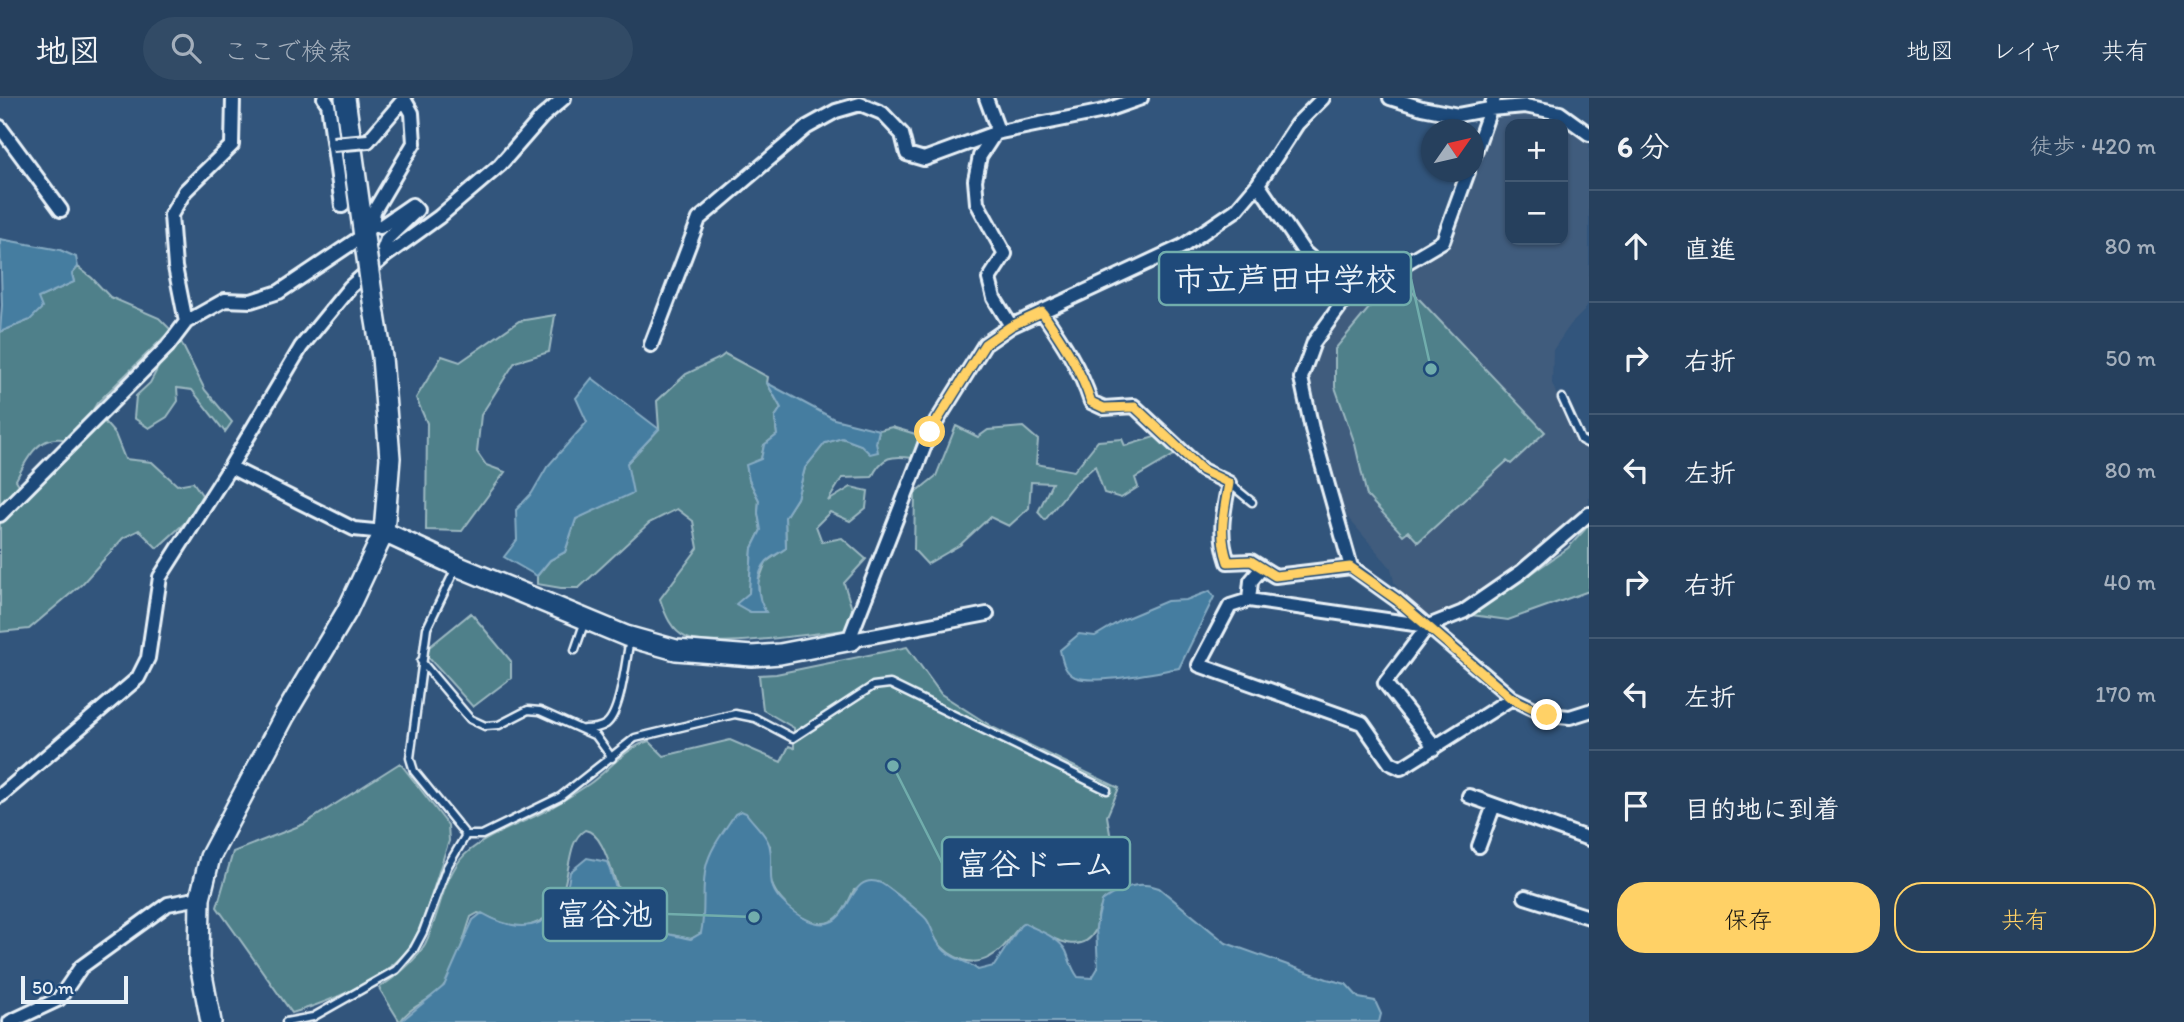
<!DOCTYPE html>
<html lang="ja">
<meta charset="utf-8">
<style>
body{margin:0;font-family:Itim,"Klee One",sans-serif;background:#324b66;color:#f1f3f6}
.controls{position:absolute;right:21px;top:21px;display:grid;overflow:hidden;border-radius:14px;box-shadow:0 2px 5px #0004}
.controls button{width:63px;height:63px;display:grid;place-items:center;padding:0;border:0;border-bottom:2px solid #425972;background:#26405d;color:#f1f3f6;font:35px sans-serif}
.compass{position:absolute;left:1421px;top:21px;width:63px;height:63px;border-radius:50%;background:#26405d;box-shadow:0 2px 5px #0004;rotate:56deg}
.scale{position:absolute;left:21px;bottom:18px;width:107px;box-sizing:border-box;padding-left:7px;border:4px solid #e8f1f8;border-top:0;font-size:19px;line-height:24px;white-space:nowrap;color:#e8f1f8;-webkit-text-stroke:5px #1f4a7a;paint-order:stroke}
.stop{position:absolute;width:21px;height:21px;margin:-16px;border:5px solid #ffd166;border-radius:50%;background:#fff}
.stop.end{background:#ffd166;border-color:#fff;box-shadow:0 2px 7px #0008}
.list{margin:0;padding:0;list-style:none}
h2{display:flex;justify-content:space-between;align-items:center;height:91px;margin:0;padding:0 28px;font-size:30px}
h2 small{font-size:23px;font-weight:400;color:#a4afbc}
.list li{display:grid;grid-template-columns:46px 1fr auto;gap:21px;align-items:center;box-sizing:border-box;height:112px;padding:0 28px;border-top:2px solid #425972}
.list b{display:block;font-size:26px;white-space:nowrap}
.list em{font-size:23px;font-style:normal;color:#a4afbc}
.actions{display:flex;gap:14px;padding:21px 28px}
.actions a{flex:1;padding:16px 0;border:2px solid #ffd166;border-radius:28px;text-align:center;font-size:24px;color:#ffd166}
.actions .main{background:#ffd166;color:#111}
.icon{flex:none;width:38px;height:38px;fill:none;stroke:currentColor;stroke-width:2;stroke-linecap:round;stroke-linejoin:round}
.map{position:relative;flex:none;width:1589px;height:924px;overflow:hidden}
header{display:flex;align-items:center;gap:42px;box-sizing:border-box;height:98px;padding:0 35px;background:#26405d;border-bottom:2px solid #425972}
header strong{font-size:33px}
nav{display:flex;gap:38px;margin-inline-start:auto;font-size:24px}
.search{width:490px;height:63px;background:#324b66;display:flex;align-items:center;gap:18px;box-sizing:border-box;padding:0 24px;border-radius:38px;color:#a4afbc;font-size:26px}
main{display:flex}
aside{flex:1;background:#26405d}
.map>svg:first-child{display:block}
.built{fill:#405c7d;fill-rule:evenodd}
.green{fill:#4f808a;stroke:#9cb8c1;stroke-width:2}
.water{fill:#457da0;stroke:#86abc3;stroke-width:2}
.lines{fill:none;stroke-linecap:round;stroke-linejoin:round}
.lane-casing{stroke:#e8f1f8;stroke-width:11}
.street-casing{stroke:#e8f1f8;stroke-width:18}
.secondary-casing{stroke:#e8f1f8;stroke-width:24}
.lane{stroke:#1f4a7a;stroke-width:6}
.street{stroke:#1f4a7a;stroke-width:12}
.secondary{stroke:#1f4a7a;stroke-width:19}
.street-bridge-casing{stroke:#e8f1f8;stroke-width:18;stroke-linecap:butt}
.secondary-bridge-casing{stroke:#e8f1f8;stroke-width:24;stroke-linecap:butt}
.street-bridge{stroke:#1f4a7a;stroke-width:12}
.secondary-bridge{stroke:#1f4a7a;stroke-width:19}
.route{stroke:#ffd166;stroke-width:9}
.leader{fill:none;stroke:#71adac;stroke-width:2.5}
.callout-dot{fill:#71adac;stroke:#1f4a7a;stroke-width:2.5}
.callout{fill:#1f4a7a;stroke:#71adac;stroke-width:2.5}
.callout-label{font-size:32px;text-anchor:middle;font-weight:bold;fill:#e8f1f8}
</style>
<header>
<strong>地図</strong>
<div class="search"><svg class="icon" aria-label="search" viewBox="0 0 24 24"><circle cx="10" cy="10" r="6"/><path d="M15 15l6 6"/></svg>ここで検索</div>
<nav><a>地図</a><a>レイヤ</a><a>共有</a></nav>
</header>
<main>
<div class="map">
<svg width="1589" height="924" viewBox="0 0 1589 924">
<rect width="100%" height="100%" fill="#32557c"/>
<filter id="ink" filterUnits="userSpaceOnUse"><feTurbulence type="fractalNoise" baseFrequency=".0143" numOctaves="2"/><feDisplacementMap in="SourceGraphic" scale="14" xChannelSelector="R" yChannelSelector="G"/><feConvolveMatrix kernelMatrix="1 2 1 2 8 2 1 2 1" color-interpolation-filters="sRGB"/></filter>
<g filter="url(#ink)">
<path class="built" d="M1496,10L1511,15L1541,14L1556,20L1589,44V204L1584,213L1570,227L1553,252L1552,285L1563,314L1589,355V405L1525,463L1466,507L1430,517L1407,505L1394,484L1391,470L1338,408L1307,280L1311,262L1326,237L1358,197L1450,145ZM1510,26H1563V142H1510Z"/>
<path class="green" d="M78,169L92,180L110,199L159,220L171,232L97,305L88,320L67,342C39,335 27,360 16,382L21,390L34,388L72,355L71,346L101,320L115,336L125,361L152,364L177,387L193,384L202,397L188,422L157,450L139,432L123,440L82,486L29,531L0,534V234L30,222L38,200L74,184L72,176Z
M1403,184L1545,334L1511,366L1507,363L1418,444L1408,433L1403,437L1367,398L1355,346L1335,289V251L1379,198Z
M555,217L549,254L515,264L481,317L477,354L486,367L505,374L462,433L426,432L427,325L416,300L442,258L460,264L519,223Z
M181,244L205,292L232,324L225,334L192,292L177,290L178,303L167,319L149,330L134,320L136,298L150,285L161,264Z
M725,256L768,279L767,285L781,310L775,319L777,337L764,347L761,361L749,382L759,402L758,415L761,432L752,450L749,495L760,504L758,485L766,464L786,450L785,419L797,400L805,370L825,345L842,340L861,347L876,345L879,332L892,329L919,337L913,360C892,357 882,358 872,379L842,380L828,403L851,389L868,393L866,410L850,423L830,414L816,428L822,444L842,440L866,461L844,485L852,511L846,532C816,535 710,551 687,540C671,533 665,516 660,501L698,450L693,423L677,411L649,425L579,490H561L537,486V478L550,462L565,454L576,421L600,409L627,365L659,331L657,303L686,276L720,260Z
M956,328L978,339L988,332L1023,329L1038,342L1036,366L1074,373L1098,343L1122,341L1125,348L1161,337L1172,347L1174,357L1135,380L1138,389L1121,400L1104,395L1095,368L1073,387L1045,422L1038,414L1052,385L1031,384L1029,410L1009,428L990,419L960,447L927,466L914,452L915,395L936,378Z
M1589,427V493L1508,522L1472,517L1568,450Z
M471,515L511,563V580L473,609L428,559V550Z
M907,549L941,596L994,630L1119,690L1107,718L1113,753L1125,789C1116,793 1103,801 1100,811C1097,817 1098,826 1095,833C1080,862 1042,834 1024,825C1011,834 1009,849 990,859C967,872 942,855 931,834C929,829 929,824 925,820C912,807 896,796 882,785L854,792C849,802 843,818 832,823C810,833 779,806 772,786C768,774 770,760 770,748L706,770L705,816L702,835L691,841C675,837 651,835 638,826C614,808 611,736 585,732C561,746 576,797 545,820C537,826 524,830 514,829C500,827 491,818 478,815L471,819C463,841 457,872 442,890C430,904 409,908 400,924L379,890C397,878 414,865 425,846C439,819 441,787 460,762C476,741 519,727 543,714C559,706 574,696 589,686C609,672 625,650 649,643L664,658L730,642L781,664L789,648L794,650V630L763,612L759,577L776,576Z
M400,665L448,727L449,743C438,774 429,811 415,840C395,880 331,903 292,915L217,809L233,754L304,726Z"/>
<path class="water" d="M0,141L60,152L76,159L78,169L72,176L74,184L38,200L42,210L30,222L0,234L2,207Z
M592,280L659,331L627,365L633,395L576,421L565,454L550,462L537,478L504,459L517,442L516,412L532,395L547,369L587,324L576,300Z
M767,285L834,321L879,332L876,345L878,354L870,356L861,347L842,340L825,345L805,370L797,400L785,419L786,450C781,454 772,458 767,463C754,477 757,500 766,514H750L736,506L749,495L752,450L761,432L758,415L759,402L749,382L746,367L761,361L764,347L777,337L775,319L781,310Z
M1210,493L1214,499L1179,570C1155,574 1096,587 1075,579C1064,574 1062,562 1060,552L1079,536L1095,538L1122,522L1167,503L1186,502Z
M741,713L746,715C753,725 769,739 770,750C774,768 765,785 780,801C793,815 822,838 840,817C852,804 856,775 881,785C887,788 924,817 927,822C933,831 934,842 942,850C951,861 967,862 978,872L994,868L1020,828L1024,825C1037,832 1059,839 1066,853C1070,862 1071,870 1078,879L1092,880L1098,870L1096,829L1102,803C1121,790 1137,782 1159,790L1226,845L1327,881L1346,886L1359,900L1375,903L1381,916L1379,924H400L444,888L473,822L482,815C526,841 564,827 570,774L587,760L607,764C615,783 621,818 641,828C656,835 675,837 691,841L701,835C706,813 701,791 706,769C710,750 725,732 735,716Z"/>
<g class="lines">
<g class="lane-casing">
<path id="lane" d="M1562,300L1581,342L1589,346
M1230,386L1252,404
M455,472L427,530L410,660L414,673L466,737
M575,552L585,523
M421,563L470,621L485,628L499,627L528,612L540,613L596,638L612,660
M584,631C591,631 600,630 606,626C621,615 626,560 630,541
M466,737H482L560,699L635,640L735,616L755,620L793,640L873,588L890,586L1107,692
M286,924L313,919L396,872L414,851L423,834L447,769L466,737"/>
</g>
<g class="street-casing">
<path id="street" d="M324,0L328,6L342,108
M986,0L996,27L995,35L980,58L975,82L977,105L1005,156L989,181L994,200L1011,228
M1390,0L1422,10L1458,17L1490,11L1525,8L1560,15L1589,36
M0,29L61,112
M1474,57L1494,0
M1468,74L1443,143L1360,192L1343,204L1314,244L1301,280L1312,331L1351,469L1397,502L1512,600L1547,617L1570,619L1589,613
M1258,86L1304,154L1353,197
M372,127L380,129L412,107L417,112L387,141L383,152L385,158
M1042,214C1062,243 1080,270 1091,304L1104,310L1134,308L1202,372L1229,385C1223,415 1218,435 1228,464L1251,463L1275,478L1351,469
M186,224L175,169L171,117L185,93L232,47L233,0
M651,247L699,121L807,29L836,13L860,6L882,15L902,36L907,56L924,61L995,35L1104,13L1141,0
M230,369L354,431L384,434
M0,417L167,249L186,224L225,202L251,203L279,194L364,137L372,127L374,113L414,45L412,15L404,1L368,43
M1249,502L1251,483L1262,470
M987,516L852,542V534L930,334L985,246L1011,228L1183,148L1236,112L1258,86L1297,26L1323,0
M1428,528L1385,585L1429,641L1433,651
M1512,600L1401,670L1390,665L1362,625L1199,567L1230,508L1249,502L1428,528L1463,514L1521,474L1589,416
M0,698L138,580L148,560L160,479L230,369L301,249L350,189L385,158L439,119L500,67L542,19L564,0
M1469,698L1589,741
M1479,748L1494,707
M1525,799L1589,819
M10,924L59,901L81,869L168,806L200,800"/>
</g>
<g class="secondary-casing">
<path id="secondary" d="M345,0L366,153
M384,434L457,468L626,538L676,552L752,558L780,556L852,542
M211,924L199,861L200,800L210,759L285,617L347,513L384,434L390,360L382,259L375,217"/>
</g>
<use href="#lane" class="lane"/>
<use href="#street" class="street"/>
<use href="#secondary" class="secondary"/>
<g class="street-bridge-casing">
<path id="street-bridge" d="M333,46L368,43"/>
</g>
<g class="secondary-bridge-casing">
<path id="secondary-bridge" d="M366,153L375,217"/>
</g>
<use href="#street-bridge" class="street-bridge"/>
<use href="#secondary-bridge" class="secondary-bridge"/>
</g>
</g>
<g class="lines" filter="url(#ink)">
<path class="route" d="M930,334L985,246L1011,228L1042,214C1062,243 1080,270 1091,304L1104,310L1135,309L1202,372L1229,385C1224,415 1218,435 1228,464L1251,463L1275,478L1350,469L1397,502L1511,600L1547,617"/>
</g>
<path class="leader" d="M1431 271L1411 181M893 668L942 765M754 819L667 816"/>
<g class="callout-dot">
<circle cx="1431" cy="271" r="7"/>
<circle cx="893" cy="668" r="7"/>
<circle cx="754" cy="819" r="7"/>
</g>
<g class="callout">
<rect x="1159" y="154" width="252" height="53" rx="7"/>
<rect x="942" y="739" width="188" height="53" rx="7"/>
<rect x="543" y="790" width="124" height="53" rx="7"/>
</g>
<g class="callout-label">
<text x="1285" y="192">市立芦田中学校</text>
<text x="1036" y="777">富谷ドーム</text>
<text x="605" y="827">富谷池</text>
</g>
</svg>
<div class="controls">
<button>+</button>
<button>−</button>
</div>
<svg class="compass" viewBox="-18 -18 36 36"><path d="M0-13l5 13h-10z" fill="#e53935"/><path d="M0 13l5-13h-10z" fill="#a4afbc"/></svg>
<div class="scale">50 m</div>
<div class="stop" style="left:930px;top:334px"></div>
<div class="stop end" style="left:1547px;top:617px"></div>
</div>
<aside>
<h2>6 分<small>徒歩 · 420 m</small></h2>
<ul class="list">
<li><svg class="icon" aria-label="ahead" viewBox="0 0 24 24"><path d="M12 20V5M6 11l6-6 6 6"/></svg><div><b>直進</b></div><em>80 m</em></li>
<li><svg class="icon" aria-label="right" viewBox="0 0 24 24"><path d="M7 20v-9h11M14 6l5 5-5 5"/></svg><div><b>右折</b></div><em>50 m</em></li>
<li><svg class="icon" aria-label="left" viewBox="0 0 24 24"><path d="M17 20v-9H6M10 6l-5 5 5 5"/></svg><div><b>左折</b></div><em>80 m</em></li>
<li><svg class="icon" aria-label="right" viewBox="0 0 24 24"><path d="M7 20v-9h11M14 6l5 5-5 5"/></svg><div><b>右折</b></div><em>40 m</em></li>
<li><svg class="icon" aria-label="left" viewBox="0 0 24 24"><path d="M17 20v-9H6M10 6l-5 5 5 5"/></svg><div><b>左折</b></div><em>170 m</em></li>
<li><svg class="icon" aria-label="arrive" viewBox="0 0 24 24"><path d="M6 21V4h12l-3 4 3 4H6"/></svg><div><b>目的地に到着</b></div></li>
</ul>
<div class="actions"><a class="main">保存</a><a>共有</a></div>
</aside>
</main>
